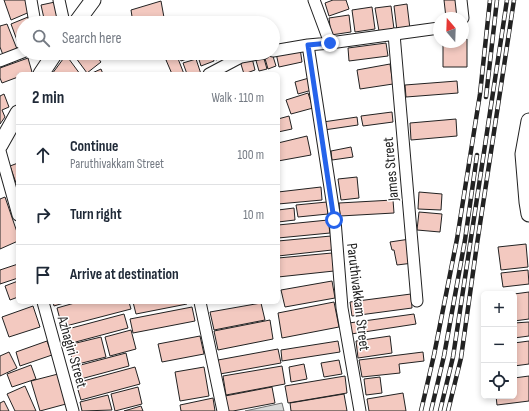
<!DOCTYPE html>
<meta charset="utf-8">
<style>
body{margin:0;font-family:"Sofia Sans Condensed",sans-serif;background:#f6f6f7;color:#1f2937}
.controls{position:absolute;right:12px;bottom:12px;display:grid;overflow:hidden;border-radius:6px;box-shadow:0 2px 6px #0003}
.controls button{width:36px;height:36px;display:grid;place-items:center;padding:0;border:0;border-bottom:1px solid #e0e1e3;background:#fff;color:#1f2937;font:20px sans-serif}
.compass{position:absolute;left:433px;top:12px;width:36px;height:36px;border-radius:50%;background:#fff;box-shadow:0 2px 6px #0003;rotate:341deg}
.stop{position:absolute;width:12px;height:12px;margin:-9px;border:3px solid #2563eb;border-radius:50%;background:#fff}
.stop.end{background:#2563eb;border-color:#fff;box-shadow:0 1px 4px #0008}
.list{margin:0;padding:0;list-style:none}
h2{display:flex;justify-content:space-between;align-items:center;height:52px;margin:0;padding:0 16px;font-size:17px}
h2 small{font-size:13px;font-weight:400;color:#747a83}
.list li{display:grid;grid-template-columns:26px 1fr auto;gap:12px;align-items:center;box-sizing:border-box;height:60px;padding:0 16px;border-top:1px solid #e0e1e3}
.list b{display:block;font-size:15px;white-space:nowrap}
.list p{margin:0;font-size:13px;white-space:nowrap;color:#747a83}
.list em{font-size:13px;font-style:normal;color:#747a83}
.icon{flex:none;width:22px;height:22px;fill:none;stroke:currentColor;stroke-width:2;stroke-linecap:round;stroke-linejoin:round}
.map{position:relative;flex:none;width:529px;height:411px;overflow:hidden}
.search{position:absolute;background:#fff;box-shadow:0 2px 6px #0003;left:16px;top:16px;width:264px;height:44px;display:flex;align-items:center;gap:10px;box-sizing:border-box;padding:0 14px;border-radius:22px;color:#747a83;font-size:15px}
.panel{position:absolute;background:#fff;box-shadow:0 2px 6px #0003;left:16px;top:72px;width:264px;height:232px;border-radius:6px}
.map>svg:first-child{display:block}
.water{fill:#d9d9d9;stroke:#6f6f6f}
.building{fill:#f3c9c0;stroke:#222}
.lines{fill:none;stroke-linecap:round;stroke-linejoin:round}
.street-casing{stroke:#222;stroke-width:13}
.secondary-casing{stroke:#222;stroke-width:17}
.street{stroke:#fff;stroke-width:11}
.secondary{stroke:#fff;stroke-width:15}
.rail-casing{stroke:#222;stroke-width:4.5}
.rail{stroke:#fff;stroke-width:3;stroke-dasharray:9;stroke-linecap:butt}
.route{stroke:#2563eb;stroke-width:5}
.labels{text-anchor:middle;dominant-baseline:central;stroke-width:3;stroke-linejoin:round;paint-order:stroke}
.street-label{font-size:15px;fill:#222;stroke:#fff}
</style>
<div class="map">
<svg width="529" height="411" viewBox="0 0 529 411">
<rect width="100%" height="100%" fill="#fff"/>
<path class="water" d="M282,403L284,411H245Z"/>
<path class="building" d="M4,0H28L32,11L11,20Z
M333,0H346L349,9L329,16L325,3Z
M444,0H456L458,17L446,18Z
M161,1L165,23H133L131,10Z
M55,2L59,23H45L41,5Z
M407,4L410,29L397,31L394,6Z
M391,6L394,29L379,31L375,8Z
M372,7L375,29L355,32L352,10Z
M349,15L351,32L331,35L329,18Z
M28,17L30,23H23V41L18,43L11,24Z
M7,24L17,49L3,55L0,47V26Z
M463,39H467V67H443V42H463Z
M386,43L388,56L349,61L348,48Z
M300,48L302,62L279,67L276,53Z
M75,53H94L101,62L87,73L73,54Z
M178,53H194L195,56L181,61Z
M197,53H211L214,61L201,66Z
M213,53H228L229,55L216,60Z
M272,53L276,66L268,69L264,55Z
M66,55L80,74H52Z
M263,55L267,69L259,71L255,57Z
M177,56L184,74H172L166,60Z
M28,58L32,72L27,74H18V77L2,83L0,78V68Z
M252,58L255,70L244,74L240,61Z
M196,59L201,74H187L183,63Z
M390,64L393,84L360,89L357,70Z
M101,69L103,74H90Z
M309,78L312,90L298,94L295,82Z
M457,81L458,93L406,97L405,85Z
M308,93L313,108L291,114L286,100Z
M4,94L9,107L2,110L5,117L0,124V96Z
M392,112L393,122L363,126L361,116Z
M289,116L292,129L278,132V119Z
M357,117L358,125L324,130L323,122Z
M456,119L457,136L411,140L410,123Z
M307,136L311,155L278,161V143Z
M351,147L353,157L332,160L331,151Z
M18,163V182L16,183L10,166Z
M357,177L359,198L341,200L338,179Z
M321,187L322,200L278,204V192Z
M419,192L442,194L441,210L418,209Z
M5,197L18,235V241L0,249V199Z
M393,200L394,213L340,216L339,203Z
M327,202L328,214L298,217L296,205Z
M294,208L295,220L278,222V210Z
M419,212L442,214L440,232L417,230Z
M328,220L330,233L278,238V225Z
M331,236L332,250L278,256V241Z
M410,239L413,263L397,265L394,250H392L390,242Z
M526,244L528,267L501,270L498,247Z
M332,253L334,271L278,277V258Z
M18,264V278L0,284V270Z
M528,270L529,284L503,287L501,273Z
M18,281V297L10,300L5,286Z
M332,281L335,298L285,307L281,290Z
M529,292V319L514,321V294Z
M411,294L412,308L352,316L350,302Z
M53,302H67L54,306Z
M78,302H129L131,309L62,327L57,308Z
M133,302H187V304L136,314Z
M334,302L339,327L282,338L278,313Z
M261,303L265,320L214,330L210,312Z
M33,306L40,327L9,337L2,317Z
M192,307L195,321L133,333L130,319Z
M124,314L128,328L68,344L64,330Z
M414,314L416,324L351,334L349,323Z
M270,320L273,339L218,350L214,331Z
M529,322V336L514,338V323Z
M131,330L136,349L110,356L105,337Z
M200,336L204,354L162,362L158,344Z
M390,336L392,353L358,358L356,341Z
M101,337L106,357L74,365L68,345Z
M47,341L52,355L20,366L16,352Z
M338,341L340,352L282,361L281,350Z
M529,341V364L514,366V343Z
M278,349L281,363L220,374L218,360Z
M9,352L17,368L0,376V356Z
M423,352L424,361L399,364L400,373L362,377L359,360Z
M126,353L129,366L77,380L73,367Z
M339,360L342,374L324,377L321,363Z
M304,364L307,379L291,382L289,367Z
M31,365L36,379L12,387L7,374Z
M282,366L285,384L226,395L223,376Z
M135,367L140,384L81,400L76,383Z
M204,367L209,396L180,401L175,372Z
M58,374L66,404L40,411L31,381Z
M345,376L347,393L288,403L285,386Z
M529,376V401L497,405L496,396H514V378Z
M380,377L382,393L366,395L364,379Z
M25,386L36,411H15L7,394Z
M138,387L142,404L115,411L111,394Z
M272,387L275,403L233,411H228L225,396Z
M403,393L406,411H369L367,399Z
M344,394L347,411H291L290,403Z
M108,395L112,410L82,411L80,402Z
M213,398L215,411H181L180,405Z
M4,401L9,411H0V403Z
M141,406L143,411H124Z"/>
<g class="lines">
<g class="street-casing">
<path id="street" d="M31,0L35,23
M59,0L64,23
M314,0L330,43
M461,0L463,18
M394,34L417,301
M308,45L335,220L342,308L360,411
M273,51L308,45L330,43L439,28
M0,61L23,52
M209,74L241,57L264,53
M0,151L18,215
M43,302L73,411
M200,302L223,411"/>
</g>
<g class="secondary-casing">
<path id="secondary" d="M76,23L93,0
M41,74L55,53
M529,121L523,154L527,202L529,214
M0,145L18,113"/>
</g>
<use href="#street" class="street"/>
<use href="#secondary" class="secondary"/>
<g class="rail-casing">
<path id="rail" d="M486,97L497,0
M421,411L434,355L457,239L480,94L490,0
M431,411L444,356L465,240L477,155
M440,411L453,357L507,0
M448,411L461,358L477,244L514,0"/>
</g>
<use href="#rail" class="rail"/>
</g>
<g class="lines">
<path class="route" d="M330,43L308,45L334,220"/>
</g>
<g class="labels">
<g class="street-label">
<text transform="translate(391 169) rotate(-95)">James Street</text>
<text transform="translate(358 297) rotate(83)">Paruthivakkam Street</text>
<text transform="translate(72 352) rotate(74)">Azhagiri Street</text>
</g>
</g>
</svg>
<div class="controls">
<button>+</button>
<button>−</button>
<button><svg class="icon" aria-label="locate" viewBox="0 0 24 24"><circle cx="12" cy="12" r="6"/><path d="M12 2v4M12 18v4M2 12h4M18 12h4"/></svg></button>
</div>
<svg class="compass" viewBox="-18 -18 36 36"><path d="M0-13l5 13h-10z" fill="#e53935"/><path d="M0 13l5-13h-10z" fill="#747a83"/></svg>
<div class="stop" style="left:334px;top:220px"></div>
<div class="stop end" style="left:330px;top:43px"></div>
<div class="search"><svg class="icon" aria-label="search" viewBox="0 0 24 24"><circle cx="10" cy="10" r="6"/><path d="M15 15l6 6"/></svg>Search here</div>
<section class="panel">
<h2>2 min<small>Walk · 110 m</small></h2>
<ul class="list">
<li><svg class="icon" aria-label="ahead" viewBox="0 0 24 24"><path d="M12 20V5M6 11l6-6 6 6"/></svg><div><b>Continue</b><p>Paruthivakkam Street</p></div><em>100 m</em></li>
<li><svg class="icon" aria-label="right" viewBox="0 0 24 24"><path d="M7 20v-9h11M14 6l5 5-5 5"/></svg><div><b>Turn right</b></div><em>10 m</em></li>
<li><svg class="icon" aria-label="arrive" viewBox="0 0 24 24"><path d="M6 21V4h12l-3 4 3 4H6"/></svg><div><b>Arrive at destination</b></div></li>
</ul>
</section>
</div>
